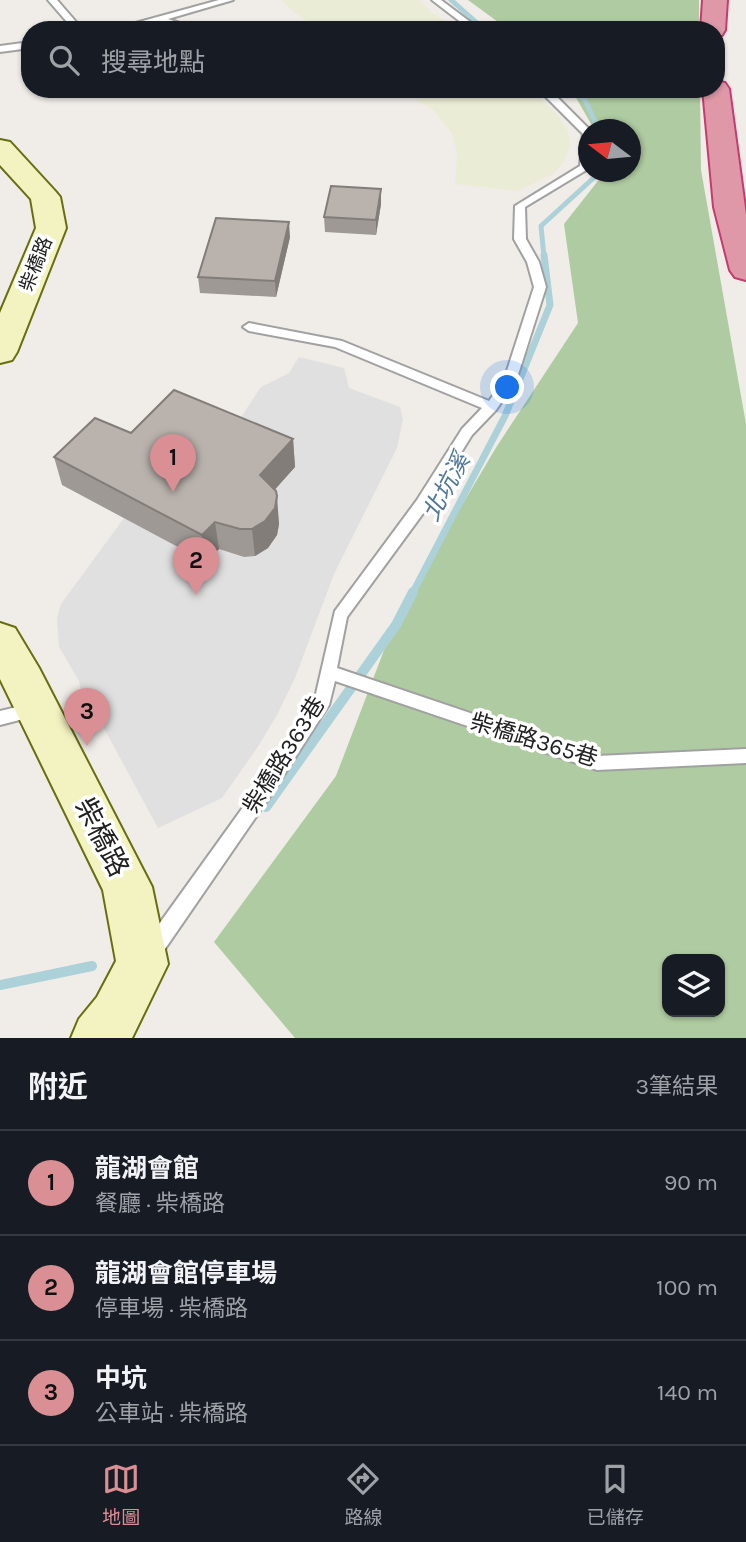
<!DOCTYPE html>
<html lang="zh-TW">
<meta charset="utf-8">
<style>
body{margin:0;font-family:Karla,"Noto Sans TC",sans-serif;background:#242831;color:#f1f3f6}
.controls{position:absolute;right:21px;bottom:21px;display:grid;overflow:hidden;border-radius:14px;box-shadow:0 2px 5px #0004}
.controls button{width:63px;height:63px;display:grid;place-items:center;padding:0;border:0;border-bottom:2px solid #363941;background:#171b24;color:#f1f3f6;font:35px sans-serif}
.compass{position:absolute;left:578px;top:119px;width:63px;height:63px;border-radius:50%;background:#171b24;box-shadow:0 2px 5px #0004;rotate:286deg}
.you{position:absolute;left:508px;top:388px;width:24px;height:24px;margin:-18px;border:5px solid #fff;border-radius:50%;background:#1a73e8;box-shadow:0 0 0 10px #1a73e833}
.badge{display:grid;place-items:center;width:46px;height:46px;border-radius:50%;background:#d98f94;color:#111;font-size:23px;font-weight:700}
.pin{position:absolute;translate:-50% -58px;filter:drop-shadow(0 2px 4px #0008)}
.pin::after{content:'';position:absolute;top:37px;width:24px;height:21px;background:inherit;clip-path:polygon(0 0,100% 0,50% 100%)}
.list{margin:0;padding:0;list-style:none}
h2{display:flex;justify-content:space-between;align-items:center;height:91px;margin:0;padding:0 28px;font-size:30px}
h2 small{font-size:23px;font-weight:400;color:#9ea1a6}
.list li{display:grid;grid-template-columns:46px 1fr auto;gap:21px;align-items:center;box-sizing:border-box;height:105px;padding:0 28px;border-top:2px solid #363941}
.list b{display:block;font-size:26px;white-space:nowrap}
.list p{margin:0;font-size:23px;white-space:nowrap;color:#9ea1a6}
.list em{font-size:23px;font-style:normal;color:#9ea1a6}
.icon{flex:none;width:38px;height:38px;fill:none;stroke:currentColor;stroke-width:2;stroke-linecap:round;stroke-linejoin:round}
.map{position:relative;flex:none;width:746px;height:1038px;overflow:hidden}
.search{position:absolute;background:#171b24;box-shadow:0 2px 5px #0004;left:21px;right:21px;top:21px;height:77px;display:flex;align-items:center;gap:18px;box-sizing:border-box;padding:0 24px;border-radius:28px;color:#9ea1a6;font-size:26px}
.sheet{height:406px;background:#171b24}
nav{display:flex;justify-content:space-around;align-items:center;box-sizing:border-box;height:98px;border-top:2px solid #363941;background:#171b24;font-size:19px;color:#9ea1a6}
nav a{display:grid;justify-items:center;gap:4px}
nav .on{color:#d98f94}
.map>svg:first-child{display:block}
.farmland{fill:#ebecd5}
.forest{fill:#afcba1;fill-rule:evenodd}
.parking{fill:#e0e0e0}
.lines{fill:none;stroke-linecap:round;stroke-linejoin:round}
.stream-far2{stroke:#add1d8;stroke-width:5}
.stream-far1{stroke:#add1d8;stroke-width:7}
.stream{stroke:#add1d8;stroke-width:10}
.service-casing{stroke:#a1a1a1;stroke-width:4}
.secondary-casing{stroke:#686e10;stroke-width:4}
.motorway-casing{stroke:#c93971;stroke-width:4}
.service{fill:#fff;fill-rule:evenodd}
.secondary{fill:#f3f3c2;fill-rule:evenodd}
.motorway{fill:#de98a8;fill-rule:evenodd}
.wall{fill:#9f9995}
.shaded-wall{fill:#827d79}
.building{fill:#b9b2ad;stroke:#827d79;stroke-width:2}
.labels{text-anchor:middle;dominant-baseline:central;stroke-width:7;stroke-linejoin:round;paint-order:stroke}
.far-street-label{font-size:19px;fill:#202020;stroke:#fff}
.street-label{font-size:23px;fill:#202020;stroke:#fff}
.water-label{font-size:24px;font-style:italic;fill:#4f7798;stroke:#fff}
.near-street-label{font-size:28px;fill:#202020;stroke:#fff}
</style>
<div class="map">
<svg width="746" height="1038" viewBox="0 0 746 1038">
<rect width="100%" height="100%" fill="#f0ede8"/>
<path class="farmland" d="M282,0H420L431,12L460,30H320L291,10Z
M409,89H530L556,113L567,128L570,145L564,162L553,174L518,191L455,184L457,154L452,133L431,108L418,102Z"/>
<path class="forest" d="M468,0H699V30H509Z
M571,89H700L701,170L746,424V1038H295L214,942L336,776L399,611L497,446L578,323L564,224L605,172H630V130L594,129ZM667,959H720V1012H667Z"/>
<path class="parking" d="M299,357L344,368L349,388L400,407L403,419L397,448L334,574L295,678L277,715L257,748L222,798L158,828L100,721L83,698L79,681L59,647L57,618L61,604L124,518L244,557L268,548L277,535L235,426L261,387L289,373Z"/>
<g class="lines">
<path class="stream-far2" d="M451,0L485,30
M569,89L585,100L599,130
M544,257L541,226L600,172"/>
<path class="stream-far1" d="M412,594L505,416L550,305L544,255"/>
<path class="stream" d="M266,807L396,625L413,592
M0,985L92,966"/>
<g class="service-casing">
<path id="service" d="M48,0H57L83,30H74Z
M219,0H233L168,19L200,30C185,30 166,21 155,22C139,24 126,30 110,30Z
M432,0H441L481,30H471Z
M30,42V48L0,52V46Z
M538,89H549L590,130L588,169L525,207L526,239L539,262L546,287L516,381L496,410L472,435L427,508L347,617L337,668L597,756L746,749V763L597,770L335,681L329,705L271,795L158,959L151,961L144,959L142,952L144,945L259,785L315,698L335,611L417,500L462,429L482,408L335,347L249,331L243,327L249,323L342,341L489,401L504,380L534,287L527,262L514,239L515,206L580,166L583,134Z
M33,703L39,705L41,710L39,715L0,725V711Z"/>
</g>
<g class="secondary-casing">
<path id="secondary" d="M0,140L10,142L55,191L60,197L66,228L17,352L12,360L0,363V313L36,228L31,199L0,165Z
M0,623L15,628L39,668L152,887L168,964L132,1038H71L79,1019L97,997L116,961L103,890L0,679Z"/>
</g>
<g class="motorway-casing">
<path id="motorway" d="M703,0H727L725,30L722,35L716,36V30H701Z
M716,81L725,83L729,89L746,215V280L735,277L730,270L714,207L703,89H716Z"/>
</g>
<use href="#service" class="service"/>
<use href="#secondary" class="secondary"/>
<use href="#motorway" class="motorway"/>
</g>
<path class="wall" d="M187,89H228L223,97L188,91Z
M381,189V204L376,235L325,232L324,217Z
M290,237L276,297L200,293L198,277Z
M131,433L293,439L295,467L275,489L279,524L277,535L268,548L255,556L244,557L219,549L206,562L62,485L54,457Z"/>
<path class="shaded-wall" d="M71,89H90L72,94Z
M222,89H228L223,97Z
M381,189V204L376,235V220Z
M289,222L290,237L276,297L275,281Z
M293,439L295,467L263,503L260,475Z
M277,496L279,524L277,535L268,548L255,556L252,529Z
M215,522L219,549L206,562L202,535Z"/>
<path class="building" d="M331,186L381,189L376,220L324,217Z
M216,218L289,222L275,281L198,277Z
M174,390L293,439L260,475L276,491L277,496L275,508L265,521L252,529H240L215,522L202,535L54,457L95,418L131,433Z"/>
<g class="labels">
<g class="far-street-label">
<text transform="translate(36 264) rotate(-68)">柴橋路</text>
</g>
<g class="street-label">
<text transform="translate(534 740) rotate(17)">柴橋路365巷</text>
<text transform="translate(284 755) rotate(-58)">柴橋路363巷</text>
</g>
<g class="water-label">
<text transform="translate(446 487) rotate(-62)">北坑溪</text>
</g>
<g class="near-street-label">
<text transform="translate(102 837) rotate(63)">柴橋路</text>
</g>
</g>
</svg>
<div class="controls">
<button><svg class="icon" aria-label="layers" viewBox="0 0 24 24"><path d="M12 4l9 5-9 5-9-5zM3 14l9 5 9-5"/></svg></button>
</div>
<svg class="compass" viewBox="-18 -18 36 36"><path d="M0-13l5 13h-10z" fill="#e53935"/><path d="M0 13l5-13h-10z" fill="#9ea1a6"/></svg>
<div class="you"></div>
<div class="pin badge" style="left:173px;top:492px">1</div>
<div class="pin badge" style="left:196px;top:595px">2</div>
<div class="pin badge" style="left:87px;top:746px">3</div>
<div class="search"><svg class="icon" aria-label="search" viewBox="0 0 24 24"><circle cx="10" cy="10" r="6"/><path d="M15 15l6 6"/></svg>搜尋地點</div>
</div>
<section class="sheet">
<h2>附近<small>3筆結果</small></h2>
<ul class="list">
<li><span class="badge">1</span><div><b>龍湖會館</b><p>餐廳 · 柴橋路</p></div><em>90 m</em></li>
<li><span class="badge">2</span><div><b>龍湖會館停車場</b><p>停車場 · 柴橋路</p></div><em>100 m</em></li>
<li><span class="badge">3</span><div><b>中坑</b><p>公車站 · 柴橋路</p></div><em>140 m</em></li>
</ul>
</section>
<nav>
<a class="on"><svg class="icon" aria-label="map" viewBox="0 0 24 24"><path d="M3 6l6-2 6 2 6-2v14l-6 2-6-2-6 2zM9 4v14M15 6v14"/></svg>地圖</a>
<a><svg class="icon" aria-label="directions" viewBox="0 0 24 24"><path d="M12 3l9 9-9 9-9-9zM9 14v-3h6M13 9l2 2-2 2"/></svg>路線</a>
<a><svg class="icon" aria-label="saved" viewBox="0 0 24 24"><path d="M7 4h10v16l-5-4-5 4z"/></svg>已儲存</a>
</nav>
